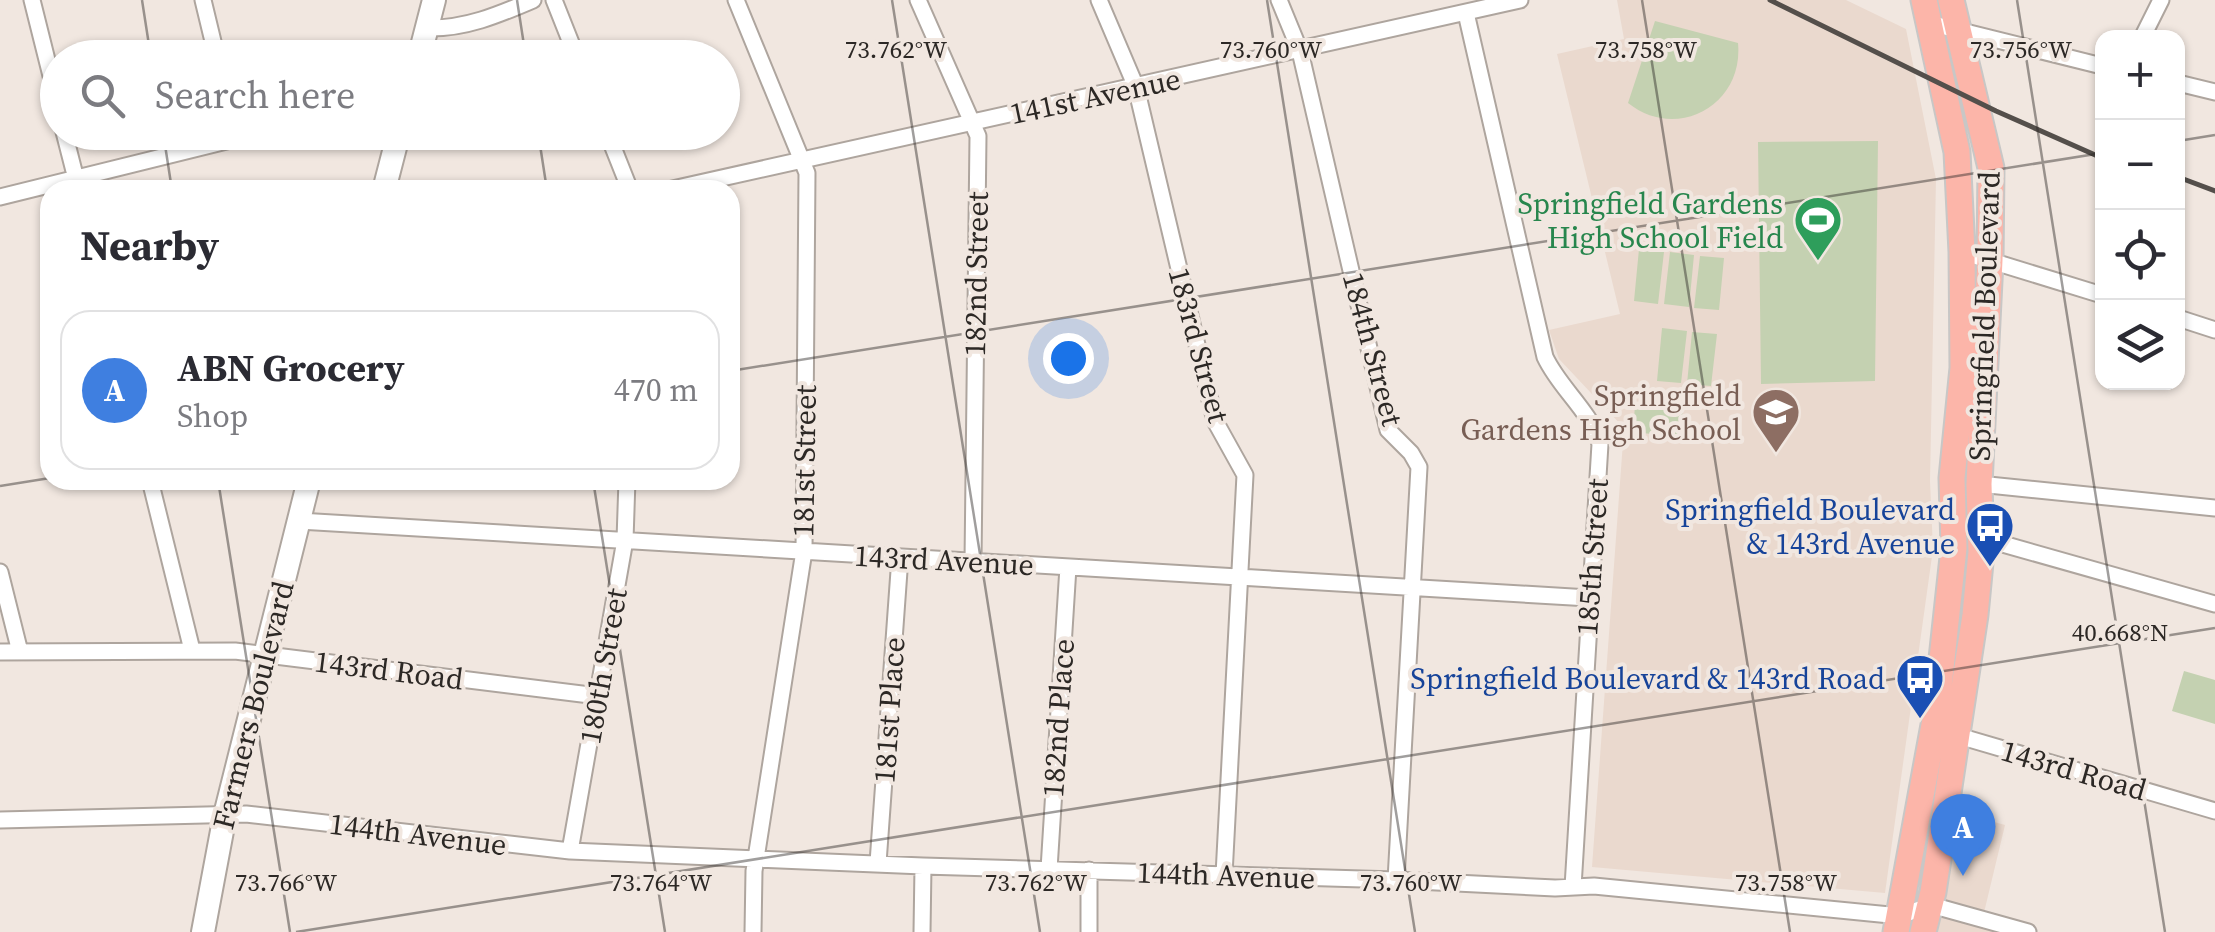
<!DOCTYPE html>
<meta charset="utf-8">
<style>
body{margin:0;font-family:"Source Serif 4",serif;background:#f2f2f3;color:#2b2b33}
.controls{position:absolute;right:30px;top:30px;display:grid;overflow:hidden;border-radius:20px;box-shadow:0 2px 8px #0004}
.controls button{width:90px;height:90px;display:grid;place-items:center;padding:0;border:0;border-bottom:2px solid #e1e1e2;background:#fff;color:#2b2b33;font:50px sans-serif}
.you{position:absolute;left:1068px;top:358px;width:35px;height:35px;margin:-25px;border:8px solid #fff;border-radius:50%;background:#1a73e8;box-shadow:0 0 0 15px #1a73e833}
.badge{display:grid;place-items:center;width:65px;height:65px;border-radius:50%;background:#0f766e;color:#fff;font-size:32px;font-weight:700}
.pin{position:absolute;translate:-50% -82px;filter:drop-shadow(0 2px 5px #0008)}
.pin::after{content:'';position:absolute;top:52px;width:35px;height:30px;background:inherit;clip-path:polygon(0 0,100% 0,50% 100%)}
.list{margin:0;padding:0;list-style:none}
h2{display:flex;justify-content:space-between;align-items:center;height:130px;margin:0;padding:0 40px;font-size:42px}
h2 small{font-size:32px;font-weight:400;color:#7c7c81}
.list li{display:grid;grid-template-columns:65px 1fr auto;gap:30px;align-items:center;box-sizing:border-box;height:160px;margin:0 20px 20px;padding:0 20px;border:2px solid #e1e1e2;border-radius:30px}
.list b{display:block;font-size:38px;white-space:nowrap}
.list p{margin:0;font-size:32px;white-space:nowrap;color:#7c7c81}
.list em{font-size:32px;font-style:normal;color:#7c7c81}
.icon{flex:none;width:55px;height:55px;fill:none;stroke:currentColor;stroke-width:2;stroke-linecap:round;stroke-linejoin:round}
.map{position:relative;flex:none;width:2215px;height:932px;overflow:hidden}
.search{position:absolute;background:#fff;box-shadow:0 2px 8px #0004;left:40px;top:40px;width:700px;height:110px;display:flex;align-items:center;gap:25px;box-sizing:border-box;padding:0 35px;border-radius:55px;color:#7c7c81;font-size:38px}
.panel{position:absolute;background:#fff;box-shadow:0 2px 8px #0004;left:40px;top:180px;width:700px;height:310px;border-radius:30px}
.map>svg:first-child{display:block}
.built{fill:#ead9ce}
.green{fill:#c4d1b1}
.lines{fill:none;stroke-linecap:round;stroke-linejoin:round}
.minor-casing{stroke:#aea59e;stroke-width:19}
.secondary-casing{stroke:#aea59e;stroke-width:26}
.primary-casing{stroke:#c8c7c6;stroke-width:29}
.minor{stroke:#fff;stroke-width:15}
.secondary{stroke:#fff;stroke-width:22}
.primary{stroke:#fcb5a9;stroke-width:25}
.rail{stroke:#544f4b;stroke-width:5}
.ticks{fill:none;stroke:#2c2825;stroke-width:2.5;stroke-opacity:0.45}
.labels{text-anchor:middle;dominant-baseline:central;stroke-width:8;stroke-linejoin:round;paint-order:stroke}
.street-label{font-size:30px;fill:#2c2825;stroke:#f1e7e0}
.leisure-label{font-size:30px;fill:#27864d;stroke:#f1e7e0;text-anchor:end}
.education-label{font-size:30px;fill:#785e54;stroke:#f1e7e0;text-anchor:end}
.transit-label{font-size:30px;fill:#164399;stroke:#f1e7e0;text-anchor:end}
.ticks-label{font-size:25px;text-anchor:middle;fill:#2c2825;stroke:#f1e7e0;stroke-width:8;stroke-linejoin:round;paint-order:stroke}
</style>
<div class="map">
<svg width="2215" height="932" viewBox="0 0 2215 932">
<rect width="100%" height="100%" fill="#f1e7e0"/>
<path class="built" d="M1617,0H1846L1906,29L1936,179L1930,481L1933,549L1885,893L1592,867L1624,428L1559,359L1549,330L1620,314L1557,54L1624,39Z
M1952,810L2005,825L1981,925L2004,932H1929Z"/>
<path class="green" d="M1655,21L1738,43C1744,105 1677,142 1628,103Z
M1878,141L1875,381L1761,384L1758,142Z
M1639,249L1664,252L1658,304L1634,301Z
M1670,252L1694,255L1689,307L1664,304Z
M1700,256L1724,258L1719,310L1694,308Z
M1662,328L1687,331L1681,383L1657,381Z
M1692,332L1717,334L1711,386L1687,384Z
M1635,405L1683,410L1680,437L1633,432Z
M2184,671L2215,680V724L2172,711Z"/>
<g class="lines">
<g class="minor-casing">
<path id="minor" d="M32,0L58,104
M203,0L217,58
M554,0L577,58
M736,0L807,173L804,551L754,871L753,932
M918,0L978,136L973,561
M1099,0L1136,87L1215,421L1245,475L1224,875
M1279,0L1300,51L1388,430L1411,453L1419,467L1396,880
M1466,13L1545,357C1560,389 1590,410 1600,444L1573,887
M1929,23L2102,66
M427,28C465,29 498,15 533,0
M2142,38L2161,0
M2178,83L2215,92
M64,132L76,179
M607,132L630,190
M668,190L1520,0
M0,197L263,132
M1962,252L2102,295
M2178,318L2215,330
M150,480L192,650
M1979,484L2215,508
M299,521L1589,598
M1978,537L2215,604
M0,572L20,652
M0,652L235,651L598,696
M1952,734L2215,811
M0,820L246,814L570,851L923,866L1396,880L1555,888L1594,886L1900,916L1931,905L2028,932
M570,851L625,540L627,480
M878,863L900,557
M1049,869L1068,567
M922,932L923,866
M1089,932V870"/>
</g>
<g class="secondary-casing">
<path id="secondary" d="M419,58L434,0
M384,190L399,132
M203,932L225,815L309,480"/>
</g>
<g class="primary-casing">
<path id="primary" d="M1896,932L1936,714L1954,548L1952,478L1963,368L1962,252L1957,152L1924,0
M1923,932L1933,892L1975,615L1981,552L1979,484L1990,260L1991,168L1951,0"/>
</g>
<use href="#minor" class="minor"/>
<use href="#secondary" class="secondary"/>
<use href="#primary" class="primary"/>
<path class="rail" d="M1770,0L1996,111L2102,158
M2178,177L2215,191"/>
</g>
<path class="ticks" d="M142,0L151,58M517,0L526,58M892,0L1040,932M1267,0L1415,932M1642,0L1790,932M2017,0L2165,932M163,132L172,190M538,132L547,190M2178,141L2215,135M730,371L2102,153M218,480L290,932M593,480L665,932M0,486L50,478M296,932L2215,628"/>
<defs>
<g id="stadium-pin" transform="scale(2.5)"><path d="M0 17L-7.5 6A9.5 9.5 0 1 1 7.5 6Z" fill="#2e9e5b" stroke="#f1e7e0"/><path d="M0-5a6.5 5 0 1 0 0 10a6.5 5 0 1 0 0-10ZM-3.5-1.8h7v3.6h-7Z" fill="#fff"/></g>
<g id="school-pin" transform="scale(2.5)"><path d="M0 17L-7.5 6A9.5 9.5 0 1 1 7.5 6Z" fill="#8d6e63" stroke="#f1e7e0"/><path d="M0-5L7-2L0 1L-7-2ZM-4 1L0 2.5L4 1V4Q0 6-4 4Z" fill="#fff"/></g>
<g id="bus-pin" transform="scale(2.5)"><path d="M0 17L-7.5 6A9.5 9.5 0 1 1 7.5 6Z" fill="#1a4fb4" stroke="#f1e7e0"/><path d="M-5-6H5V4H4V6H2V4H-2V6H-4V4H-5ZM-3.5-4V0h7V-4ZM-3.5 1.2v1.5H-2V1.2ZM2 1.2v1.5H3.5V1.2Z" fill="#fff"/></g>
</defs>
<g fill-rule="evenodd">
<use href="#stadium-pin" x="1818" y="220"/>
<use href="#school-pin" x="1776" y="412"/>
<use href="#bus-pin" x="1990" y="526"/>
<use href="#bus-pin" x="1920" y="678"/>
</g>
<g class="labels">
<g class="street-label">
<text transform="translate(1095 96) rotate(-12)">141st Avenue</text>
<text transform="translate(976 274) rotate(-89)">182nd Street</text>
<text transform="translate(1984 316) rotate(-88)">Springfield Boulevard</text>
<text transform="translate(1199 345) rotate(75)">183rd Street</text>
<text transform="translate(1373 349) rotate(75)">184th Street</text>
<text transform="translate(804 461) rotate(-89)">181st Street</text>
<text transform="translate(1592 557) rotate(-86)">185th Street</text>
<text transform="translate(944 560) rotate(3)">143rd Avenue</text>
<text transform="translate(603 666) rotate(-80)">180th Street</text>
<text transform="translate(389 670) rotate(7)">143rd Road</text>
<text transform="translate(253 705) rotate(-76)">Farmers Boulevard</text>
<text transform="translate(889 710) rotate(-86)">181st Place</text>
<text transform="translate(1058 718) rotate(-86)">182nd Place</text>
<text transform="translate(2074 770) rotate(16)">143rd Road</text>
<text transform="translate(418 834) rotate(7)">144th Avenue</text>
<text transform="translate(1226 875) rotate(2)">144th Avenue</text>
</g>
<g class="leisure-label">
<text x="1783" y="203">Springfield Gardens<tspan x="1783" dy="34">High School Field</tspan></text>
</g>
<g class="education-label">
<text x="1741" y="395">Springfield<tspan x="1741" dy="34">Gardens High School</tspan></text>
</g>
<g class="transit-label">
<text x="1955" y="509">Springfield Boulevard<tspan x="1955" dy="34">&amp; 143rd Avenue</tspan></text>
<text x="1885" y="678">Springfield Boulevard &amp; 143rd Road</text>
</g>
</g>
<g class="ticks-label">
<text x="896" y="58">73.762°W</text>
<text x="1271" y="58">73.760°W</text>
<text x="1646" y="58">73.758°W</text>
<text x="2021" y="58">73.756°W</text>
<text x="2120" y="641">40.668°N</text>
<text x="286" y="891">73.766°W</text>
<text x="661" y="891">73.764°W</text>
<text x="1036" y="891">73.762°W</text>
<text x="1411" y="891">73.760°W</text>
<text x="1786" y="891">73.758°W</text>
</g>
</svg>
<div class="controls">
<button>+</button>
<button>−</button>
<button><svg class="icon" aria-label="locate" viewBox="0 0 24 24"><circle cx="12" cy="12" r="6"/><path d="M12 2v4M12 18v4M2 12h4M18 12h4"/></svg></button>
<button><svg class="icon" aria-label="layers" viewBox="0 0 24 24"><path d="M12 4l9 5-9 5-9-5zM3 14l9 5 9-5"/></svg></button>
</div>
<div class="you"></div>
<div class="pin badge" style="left:1963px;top:876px;background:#3f7fe0">A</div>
<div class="search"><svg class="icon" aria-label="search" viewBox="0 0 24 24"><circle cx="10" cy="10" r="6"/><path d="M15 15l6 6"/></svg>Search here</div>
<section class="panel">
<h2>Nearby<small></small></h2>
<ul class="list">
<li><span class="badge" style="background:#3f7fe0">A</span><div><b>ABN Grocery</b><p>Shop</p></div><em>470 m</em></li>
</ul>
</section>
</div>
